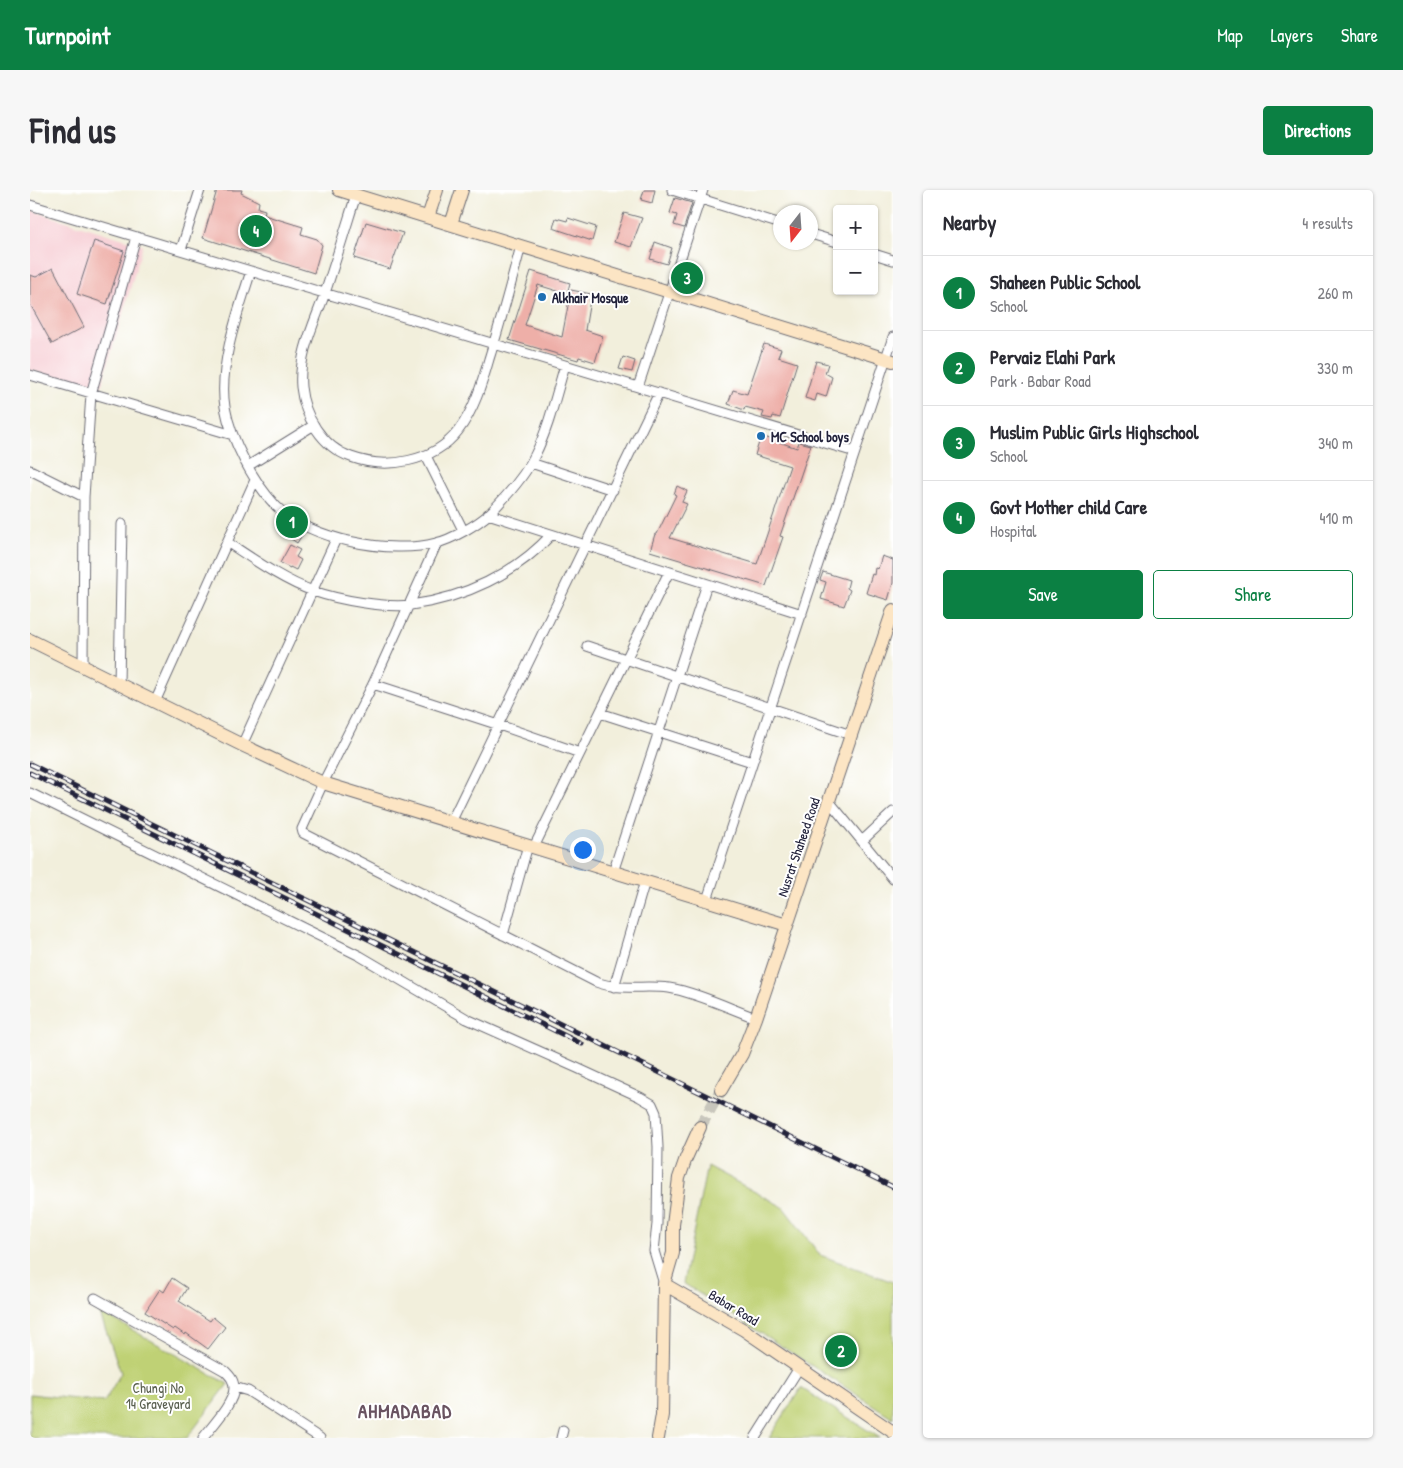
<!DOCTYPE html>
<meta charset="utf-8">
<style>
body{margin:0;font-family:"Patrick Hand",sans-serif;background:#f7f7f7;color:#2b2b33}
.controls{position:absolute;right:15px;top:15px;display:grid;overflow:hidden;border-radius:5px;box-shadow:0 1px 4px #0004}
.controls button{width:45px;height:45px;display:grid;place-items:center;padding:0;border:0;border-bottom:1px solid #e1e1e2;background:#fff;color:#2b2b33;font:25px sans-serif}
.compass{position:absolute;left:743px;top:15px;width:45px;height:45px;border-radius:50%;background:#fff;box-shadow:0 1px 4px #0004;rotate:197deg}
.you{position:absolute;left:552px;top:659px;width:18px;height:18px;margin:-12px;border:4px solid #fff;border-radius:50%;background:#1a73e8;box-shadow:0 0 0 8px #1a73e833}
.badge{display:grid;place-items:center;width:32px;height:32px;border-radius:50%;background:#0b8043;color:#fff;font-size:16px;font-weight:700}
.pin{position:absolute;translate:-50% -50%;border:2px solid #fff;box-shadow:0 1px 5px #0006}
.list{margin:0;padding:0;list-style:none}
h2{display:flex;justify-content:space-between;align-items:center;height:65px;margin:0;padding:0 20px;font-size:21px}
h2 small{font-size:16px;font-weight:400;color:#7c7c81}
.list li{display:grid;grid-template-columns:32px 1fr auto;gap:15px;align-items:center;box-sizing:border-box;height:75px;padding:0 20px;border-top:1px solid #e1e1e2}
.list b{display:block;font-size:19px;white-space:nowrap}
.list p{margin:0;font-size:16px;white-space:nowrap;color:#7c7c81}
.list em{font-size:16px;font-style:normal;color:#7c7c81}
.actions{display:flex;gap:10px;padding:15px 20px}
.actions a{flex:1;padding:11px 0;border:1px solid #0b8043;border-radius:5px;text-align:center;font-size:18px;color:#0b8043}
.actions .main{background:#0b8043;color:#fff}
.map{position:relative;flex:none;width:863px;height:1248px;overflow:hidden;border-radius:5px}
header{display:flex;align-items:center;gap:30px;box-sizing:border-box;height:70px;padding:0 25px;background:#0b8043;color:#fff}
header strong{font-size:24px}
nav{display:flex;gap:28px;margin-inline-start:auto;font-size:18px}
.intro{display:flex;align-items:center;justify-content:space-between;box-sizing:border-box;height:120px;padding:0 30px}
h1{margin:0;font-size:35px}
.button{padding:12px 22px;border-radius:5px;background:#0b8043;color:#fff;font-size:18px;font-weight:700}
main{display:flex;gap:30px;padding:0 30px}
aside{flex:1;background:#fff;border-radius:5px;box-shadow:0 1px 4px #0004}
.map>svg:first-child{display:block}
.built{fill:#f7cfd5}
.green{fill:#bfd174;stroke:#707a58}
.building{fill:#eeafa8}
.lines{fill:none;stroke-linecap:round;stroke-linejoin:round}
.secondary-tunnel{stroke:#c8c6bc;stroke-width:12;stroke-dasharray:12 6;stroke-linecap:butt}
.street-casing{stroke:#6b6a73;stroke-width:11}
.secondary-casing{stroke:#6b6a73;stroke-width:14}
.street{stroke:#fff;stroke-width:9}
.secondary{stroke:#fce5c4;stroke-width:12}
.rail-casing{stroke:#22223b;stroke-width:5}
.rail{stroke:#fff;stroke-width:3;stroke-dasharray:9;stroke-linecap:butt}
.poi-dot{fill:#1f6fb2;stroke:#fff;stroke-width:2}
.labels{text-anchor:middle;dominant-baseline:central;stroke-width:4;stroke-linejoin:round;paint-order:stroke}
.poi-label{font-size:14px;font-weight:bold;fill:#22223b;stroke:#fff;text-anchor:start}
.street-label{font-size:14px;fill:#22223b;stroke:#fff}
.park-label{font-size:14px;fill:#595f4f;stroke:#fff}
.district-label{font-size:19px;font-weight:bold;letter-spacing:1px;fill:#695361;stroke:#fff}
</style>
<header>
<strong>Turnpoint</strong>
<nav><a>Map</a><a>Layers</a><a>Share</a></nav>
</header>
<div class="intro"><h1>Find us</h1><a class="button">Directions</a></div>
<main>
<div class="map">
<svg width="863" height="1248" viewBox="0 0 863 1248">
<rect width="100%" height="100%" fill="#fff"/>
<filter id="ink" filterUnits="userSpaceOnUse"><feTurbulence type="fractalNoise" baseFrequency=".02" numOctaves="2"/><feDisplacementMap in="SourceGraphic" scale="10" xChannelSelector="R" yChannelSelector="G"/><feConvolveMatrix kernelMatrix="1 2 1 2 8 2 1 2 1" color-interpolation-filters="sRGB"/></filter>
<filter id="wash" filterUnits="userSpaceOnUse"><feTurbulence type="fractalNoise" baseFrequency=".0096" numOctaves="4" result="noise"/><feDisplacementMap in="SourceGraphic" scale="20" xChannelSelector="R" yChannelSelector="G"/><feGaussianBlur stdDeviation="1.12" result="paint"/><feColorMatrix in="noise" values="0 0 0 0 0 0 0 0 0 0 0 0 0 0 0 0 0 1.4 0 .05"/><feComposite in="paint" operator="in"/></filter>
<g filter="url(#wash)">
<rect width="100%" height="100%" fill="#f2efdc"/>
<path class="built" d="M0,20L113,55L70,201L0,180Z"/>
<path class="green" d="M677,976L753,1017L790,1065L863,1092V1228L653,1093Z
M69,1121L198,1194L157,1248H0V1204L74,1212L91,1183Z
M771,1198L850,1248H739Z"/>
<g id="blocks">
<path class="building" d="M187,0H212L211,3L229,12L228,18L235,20L234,25L273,37L271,44L287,49L292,55L284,83L173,48Z
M614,0H625L622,13L611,10Z
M645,8L662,13L654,38L644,35L647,25L640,23Z
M594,23L612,28L601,57L584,52Z
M526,28L537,31L538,28L566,37L562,51L523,38Z
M336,32L373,43L360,79L324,68Z
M64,51L94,61L77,114L47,104Z
M625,52L642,58L637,74L620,69Z
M23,78L54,137L22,154L0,114V85L6,87Z
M501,81L540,93L537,104L508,95L495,135L532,147L541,100L561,104L555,140L573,146L565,172L549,167L548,170L479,150Z
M734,154L751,159L748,167L767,173L750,228L743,226L742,229L732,227L734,222L715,217L714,220L698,214L703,200L717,204Z
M593,167L605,171L602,182L589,179Z
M786,171L798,174L795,183L802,187L796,207L787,204L785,211L775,208Z
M731,246L767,258L769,252L781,255L750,346L753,347L736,396L620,361L625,344H627L646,305L644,304L647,296L657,301L652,312L657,314L640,348L727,374L760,276L725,265Z
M263,336L274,342L267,353L257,346Z
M260,355L270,360L266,367L271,370L266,380L260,377V378L250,373Z
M852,366L863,370V393L858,410L836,403L842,384L844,385L845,378L848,379Z
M793,382L819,390L817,398L820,400L814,416L791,409L796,392L790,390Z
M142,1088L157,1098L149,1111L180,1131L183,1127L195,1137L178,1159L156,1143L155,1145L145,1138L143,1140L115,1122L130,1099L134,1102Z"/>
</g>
</g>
<g filter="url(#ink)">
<use href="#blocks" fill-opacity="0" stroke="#6b6a73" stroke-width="1"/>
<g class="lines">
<path class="secondary-tunnel" d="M670,937L691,900"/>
<g class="street-casing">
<path id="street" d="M642,0L751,34
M326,5C316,37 306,70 295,103C285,132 268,164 271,197C274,226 292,257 321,267C356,280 404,272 428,241C444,220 452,194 459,169C471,131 481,93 491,56
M0,15L825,262
M781,44L807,52
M151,60L170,0
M844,64L863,70
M221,81C209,119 188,176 195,217C201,250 223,292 246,316C279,350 362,365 406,353C421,350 448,334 459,324C476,307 495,286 505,265C519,237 526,205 535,175
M0,185L203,245
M608,197L673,0
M396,266L433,340
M501,273L583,300
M218,276L284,235
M0,280L54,307
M458,324L772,424
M197,352C223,369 254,391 283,401C309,410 354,418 381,415C434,408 485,384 521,345
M407,353L343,494L293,593L272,639L273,643L566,792C589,801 614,795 639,798C665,802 701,819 726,828
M557,456L821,545
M53,477L54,307L61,204L106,47
M89,494L92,334
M343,494L469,535L550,563
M125,512L225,290
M570,523L722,572
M212,555L306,349
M0,603L330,766L437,829L547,878L610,907L622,914L626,923L628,957L627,1034L624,1061L634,1094
M799,611L863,689
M421,632L629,203
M832,651L863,622
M504,657L639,382
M583,682L677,394
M677,710L863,147
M473,745L498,655
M584,797L615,691
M65,1108L195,1181C200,1186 204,1190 204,1198C204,1213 182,1236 173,1248
M204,1197L218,1201L290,1248
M531,1248L533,1240
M725,1248L769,1178"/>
</g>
<g class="secondary-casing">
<path id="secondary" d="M309,0L863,171
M398,27L407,0
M421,34L432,0
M0,450L212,555L293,593L757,735
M691,900L712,864L726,828L863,420
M670,937L656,968L649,988L643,1035V1063L634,1094L714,1140L863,1242
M628,1248L632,1225L634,1094"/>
</g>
<use href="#street" class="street"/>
<use href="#secondary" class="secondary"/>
<g class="rail-casing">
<path id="rail" d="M0,574L863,997
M0,583L552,854"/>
</g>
<use href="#rail" class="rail"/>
</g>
</g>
<g class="poi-dot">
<circle cx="512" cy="107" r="5"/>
<circle cx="731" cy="246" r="5"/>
</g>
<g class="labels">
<g class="poi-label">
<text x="522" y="107">Alkhair Mosque</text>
<text x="741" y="246">MC School boys</text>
</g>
<g class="street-label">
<text transform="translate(768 657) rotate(-71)">Nusrat Shaheed Road</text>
<text transform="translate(704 1117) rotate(31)">Babar Road</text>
</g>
<g class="park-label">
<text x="128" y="1197">Chungi No<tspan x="128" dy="16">14 Graveyard</tspan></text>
</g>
<g class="district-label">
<text x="375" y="1221">AHMADABAD</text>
</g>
</g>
</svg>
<div class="controls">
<button>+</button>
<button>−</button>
</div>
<svg class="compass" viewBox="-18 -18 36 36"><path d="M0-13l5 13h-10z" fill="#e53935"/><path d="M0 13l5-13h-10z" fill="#7c7c81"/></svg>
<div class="you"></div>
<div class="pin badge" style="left:262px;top:332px">1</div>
<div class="pin badge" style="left:811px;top:1161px">2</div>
<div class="pin badge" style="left:657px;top:88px">3</div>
<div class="pin badge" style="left:226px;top:41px">4</div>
</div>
<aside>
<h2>Nearby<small>4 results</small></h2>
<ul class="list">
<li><span class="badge">1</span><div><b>Shaheen Public School</b><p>School</p></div><em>260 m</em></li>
<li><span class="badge">2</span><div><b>Pervaiz Elahi Park</b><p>Park · Babar Road</p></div><em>330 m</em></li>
<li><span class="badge">3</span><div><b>Muslim Public Girls Highschool</b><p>School</p></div><em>340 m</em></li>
<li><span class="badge">4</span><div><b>Govt Mother child Care</b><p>Hospital</p></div><em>410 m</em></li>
</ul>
<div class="actions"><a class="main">Save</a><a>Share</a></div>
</aside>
</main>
